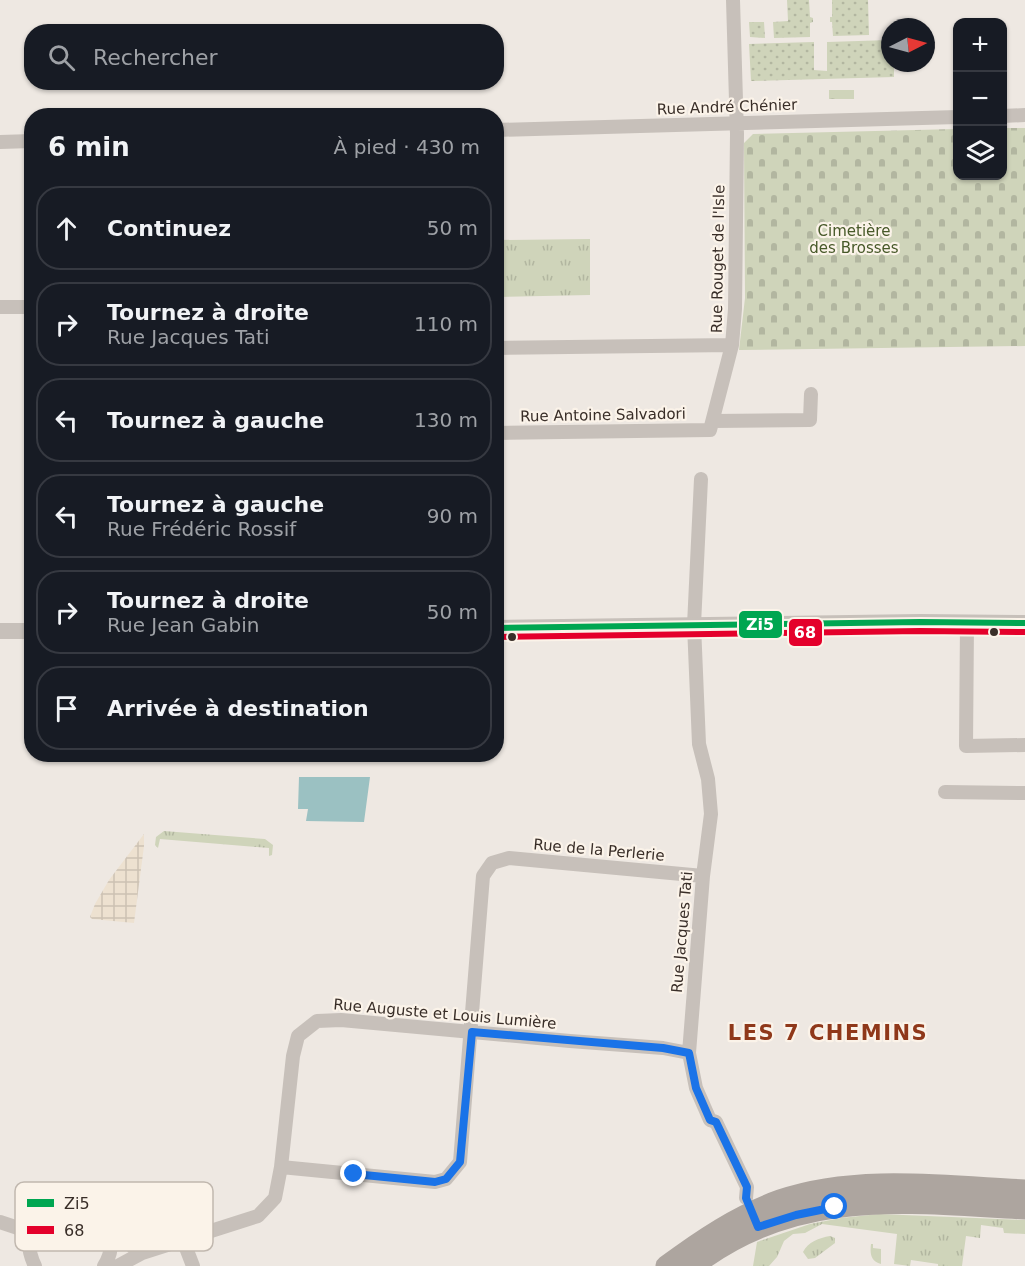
<!DOCTYPE html>
<html lang="fr">
<meta charset="utf-8">
<style>
body{margin:0;font-family:"DejaVu Sans",sans-serif;background:#242831;color:#f1f3f6}
.controls{position:absolute;right:18px;top:18px;display:grid;overflow:hidden;border-radius:12px;box-shadow:0 2px 4px #0004}
.controls button{width:54px;height:54px;display:grid;place-items:center;padding:0;border:0;border-bottom:2px solid #363941;background:#171b24;color:#f1f3f6;font:30px sans-serif}
.compass{position:absolute;left:881px;top:18px;width:54px;height:54px;border-radius:50%;background:#171b24;box-shadow:0 2px 4px #0004;rotate:84deg}
.stop{position:absolute;width:18px;height:18px;margin:-14px;border:4px solid #1a73e8;border-radius:50%;background:#fff}
.stop.end{background:#1a73e8;border-color:#fff;box-shadow:0 2px 6px #0008}
.list{margin:0;padding:0;list-style:none}
h2{display:flex;justify-content:space-between;align-items:center;height:78px;margin:0;padding:0 24px;font-size:26px}
h2 small{font-size:20px;font-weight:400;color:#9ea1a6}
.list li{display:grid;grid-template-columns:39px 1fr auto;gap:18px;align-items:center;box-sizing:border-box;height:84px;margin:0 12px 12px;padding:0 12px;border:2px solid #363941;border-radius:24px}
.list b{display:block;font-size:22px;white-space:nowrap}
.list p{margin:0;font-size:20px;white-space:nowrap;color:#9ea1a6}
.list em{font-size:20px;font-style:normal;color:#9ea1a6}
.icon{flex:none;width:33px;height:33px;fill:none;stroke:currentColor;stroke-width:2;stroke-linecap:round;stroke-linejoin:round}
.map{position:relative;flex:none;width:1025px;height:1266px;overflow:hidden}
.search{position:absolute;background:#171b24;box-shadow:0 2px 4px #0004;left:24px;top:24px;width:480px;height:66px;display:flex;align-items:center;gap:15px;box-sizing:border-box;padding:0 21px;border-radius:24px;color:#9ea1a6;font-size:22px}
.panel{position:absolute;background:#171b24;box-shadow:0 2px 4px #0004;left:24px;top:108px;width:480px;height:654px;border-radius:24px}
.map>svg:first-child{display:block}
.grass{fill:url(#grass-tufts)}
.cemetery{fill:url(#cemetery-stones)}
.park{fill:url(#park-crowns)}
.garden{fill:url(#garden-dots)}
.plaza{fill:url(#plaza-grid)}
.water{fill:#9bc1c2}
.lines{fill:none;stroke-linecap:round;stroke-linejoin:round}
.minor{stroke:#c7c0ba;stroke-width:14}
.tertiary{stroke:#c7c0ba;stroke-width:16}
.primary{stroke:#ada59f;stroke-width:21}
.bus-1-casing{stroke:#fbf3e9;stroke-width:10}
.bus-2-casing{stroke:#fbf3e9;stroke-width:10}
.bus-1{stroke:#00a651;stroke-width:6}
.bus-2{stroke:#e4002b;stroke-width:6}
.route{stroke:#1a73e8;stroke-width:8}
.bus-dot{fill:#392e28;stroke:#fbf3e9;stroke-width:2}
.labels{text-anchor:middle;dominant-baseline:central;stroke-width:4.5;stroke-linejoin:round;paint-order:stroke}
.street-label{font-size:15px;fill:#392e28;stroke:#fbf3e9}
.park-label{font-size:15px;fill:#475929;stroke:#fbf3e9}
.district-label{font-size:21px;font-weight:bold;letter-spacing:1.5px;fill:#8f381a;stroke:#fbf3e9}
.key{fill:#fbf3e9;stroke:#c1b8af;stroke-width:1.5}
.key-label{font-size:16px;fill:#392e28}
.line-badge{stroke:#fbf3e9;stroke-width:2}
.badge-label{font-size:16px;text-anchor:middle;font-weight:bold;fill:#fff}
</style>
<div class="map">
<svg width="1025" height="1266" viewBox="0 0 1025 1266">
<defs>
<pattern id="grass-tufts" width="24" height="20" patternUnits="userSpaceOnUse" patternTransform="scale(1.5)"><rect width="24" height="20" fill="#cfd4ba"/><path d="M3 7l-1-3M5 7V3M7 7l1-3M15 17l-1-3M17 17v-4M19 17l1-3" fill="none" stroke="#b2b6a0"/></pattern>
<pattern id="cemetery-stones" width="16" height="16" patternUnits="userSpaceOnUse" patternTransform="scale(1.5)"><rect width="16" height="16" fill="#cfd4ba"/><path d="M2 7V4a2 2 0 0 1 4 0v3zM10 15v-3a2 2 0 0 1 4 0v3z" fill="#b2b6a0"/></pattern>
<pattern id="park-crowns" width="20" height="18" patternUnits="userSpaceOnUse" patternTransform="scale(1.5)"><rect width="20" height="18" fill="#cfd4ba"/><path d="M2 6a3 3 0 1 1 6 0M12 15a3 3 0 1 1 6 0" fill="none" stroke="#b2b6a0"/></pattern>
<pattern id="garden-dots" width="8" height="8" patternUnits="userSpaceOnUse" patternTransform="scale(1.5)"><rect width="8" height="8" fill="#cfd4ba"/><path d="M2 2h.1M6 6h.1" fill="none" stroke="#b2b6a0" stroke-width="1.8" stroke-linecap="round"/></pattern>
<pattern id="plaza-grid" width="8" height="8" patternUnits="userSpaceOnUse" patternTransform="scale(1.5)"><rect width="8" height="8" fill="#ede1d0"/><path d="M0 4h8M4 0v8" fill="none" stroke="#ccc1b3"/></pattern>
</defs>
<rect width="100%" height="100%" fill="#eee8e2"/>
<path class="grass" d="M590,239V295L497,297V240Z
M164,831L265,839L273,845L272,855L269,856V848L160,839L158,848L155,845L156,837Z
M879,1214L1025,1220V1234L1004,1233L1003,1228L981,1225L980,1238L966,1236L962,1266H938V1264L911,1260L910,1266L894,1264L897,1234L822,1224L805,1233L793,1234L784,1241L777,1257L769,1266H753L757,1242L810,1224L841,1218Z
M830,1236L835,1238V1243L815,1258L808,1259L803,1252C808,1242 819,1238 830,1236Z
M871,1244H873V1248L881,1249V1264C870,1261 870,1253 871,1244Z"/>
<path class="cemetery" d="M1003,128H1025V346L739,350L745,298L744,143L753,134L957,129L958,176H1002Z"/>
<path class="park" d="M829,90H854V99H829Z"/>
<path class="garden" d="M787,0H809L810,17L813,18V22L810,23V37L774,38L773,22L788,21Z
M832,0H868L869,35L833,36L832,22H830V17H832Z
M749,22H764L765,38L750,37Z
M890,40V63H894V77L751,81L749,44L814,42V70L827,71V42Z"/>
<path class="plaza" d="M144,834V846L134,923L92,919L90,917L95,904L109,880Z"/>
<path class="water" d="M299,777H370L364,822L306,821L308,809H298Z"/>
<g class="lines">
<path class="minor" d="M1002,116L1025,115
M496,130L958,117
M0,142L32,141
M0,307H32
M496,348L732,345
M713,421L810,420L811,394
M496,433L710,430L732,345L735,309L737,134L733,0
M701,479L694,625L699,744L708,779L711,814L703,876L689,1053L696,1088L710,1120L716,1122L747,1187L746,1198
M967,623L966,746L1025,745
M945,792L1025,793
M281,1167L435,1182L446,1179L460,1162L483,876L492,863L509,858L703,876
M0,1222L30,1232
M111,1237L126,1242L142,1253
M183,1240L193,1266
M35,1266C6,1207 91,1175 109,1230C113,1243 111,1255 104,1266
M118,1266L142,1253L258,1216L275,1198L281,1167L293,1056L298,1036L317,1021L341,1020L570,1041L663,1048L689,1053"/>
<path class="tertiary" d="M496,628L920,622L1025,623
M0,631H32"/>
<path class="primary" d="M666,1266C701,1240 738,1215 780,1200C855,1174 947,1186 1025,1190
M694,1266C796,1187 906,1203 1025,1209"/>
<g class="bus-1-casing">
<path id="bus-1" d="M496,628L920,622L1025,623"/>
</g>
<g class="bus-2-casing">
<path id="bus-2" d="M496,637L920,631L1025,632"/>
</g>
<use href="#bus-1" class="bus-1"/>
<use href="#bus-2" class="bus-2"/>
</g>
<g class="lines">
<path class="route" d="M354,1174L435,1182L446,1179L460,1162L472,1032L663,1048L689,1053L696,1088L710,1120L716,1122L747,1187L746,1198L758,1227L796,1215L835,1207"/>
</g>
<g class="bus-dot">
<circle cx="994" cy="632" r="5"/>
<circle cx="512" cy="637" r="5"/>
</g>
<g class="labels">
<g class="street-label">
<text transform="translate(727 107) rotate(-2)">Rue André Chénier</text>
<text transform="translate(718 259) rotate(-89)">Rue Rouget de l'Isle</text>
<text transform="translate(603 415) rotate(-1)">Rue Antoine Salvadori</text>
<text transform="translate(599 850) rotate(5)">Rue de la Perlerie</text>
<text transform="translate(682 932) rotate(-85)">Rue Jacques Tati</text>
<text transform="translate(445 1014) rotate(5)">Rue Auguste et Louis Lumière</text>
</g>
<g class="park-label">
<text x="854" y="231">Cimetière<tspan x="854" dy="17">des Brosses</tspan></text>
</g>
<g class="district-label">
<text x="828" y="1033">LES 7 CHEMINS</text>
</g>
</g>
<rect x="15" y="1182" width="198" height="69" rx="9" class="key"/>
<rect x="27" y="1199" width="27" height="8" fill="#00a651"/>
<rect x="27" y="1226" width="27" height="8" fill="#e4002b"/>
<g class="key-label">
<text x="64" y="1209">Zi5</text>
<text x="64" y="1236">68</text>
</g>
<g class="line-badge">
<rect x="738" y="610" width="45" height="29" rx="6" fill="#00a651"/>
<rect x="788" y="618" width="35" height="29" rx="6" fill="#e4002b"/>
</g>
<g class="badge-label">
<text x="760" y="630">Zi5</text>
<text x="805" y="638">68</text>
</g>
</svg>
<div class="controls">
<button>+</button>
<button>−</button>
<button><svg class="icon" aria-label="layers" viewBox="0 0 24 24"><path d="M12 4l9 5-9 5-9-5zM3 14l9 5 9-5"/></svg></button>
</div>
<svg class="compass" viewBox="-18 -18 36 36"><path d="M0-13l5 13h-10z" fill="#e53935"/><path d="M0 13l5-13h-10z" fill="#9ea1a6"/></svg>
<div class="stop" style="left:835px;top:1207px"></div>
<div class="stop end" style="left:354px;top:1174px"></div>
<div class="search"><svg class="icon" aria-label="search" viewBox="0 0 24 24"><circle cx="10" cy="10" r="6"/><path d="M15 15l6 6"/></svg>Rechercher</div>
<section class="panel">
<h2>6 min<small>À pied · 430 m</small></h2>
<ul class="list">
<li><svg class="icon" aria-label="ahead" viewBox="0 0 24 24"><path d="M12 20V5M6 11l6-6 6 6"/></svg><div><b>Continuez</b></div><em>50 m</em></li>
<li><svg class="icon" aria-label="right" viewBox="0 0 24 24"><path d="M7 20v-9h11M14 6l5 5-5 5"/></svg><div><b>Tournez à droite</b><p>Rue Jacques Tati</p></div><em>110 m</em></li>
<li><svg class="icon" aria-label="left" viewBox="0 0 24 24"><path d="M17 20v-9H6M10 6l-5 5 5 5"/></svg><div><b>Tournez à gauche</b></div><em>130 m</em></li>
<li><svg class="icon" aria-label="left" viewBox="0 0 24 24"><path d="M17 20v-9H6M10 6l-5 5 5 5"/></svg><div><b>Tournez à gauche</b><p>Rue Frédéric Rossif</p></div><em>90 m</em></li>
<li><svg class="icon" aria-label="right" viewBox="0 0 24 24"><path d="M7 20v-9h11M14 6l5 5-5 5"/></svg><div><b>Tournez à droite</b><p>Rue Jean Gabin</p></div><em>50 m</em></li>
<li><svg class="icon" aria-label="arrive" viewBox="0 0 24 24"><path d="M6 21V4h12l-3 4 3 4H6"/></svg><div><b>Arrivée à destination</b></div></li>
</ul>
</section>
</div>
